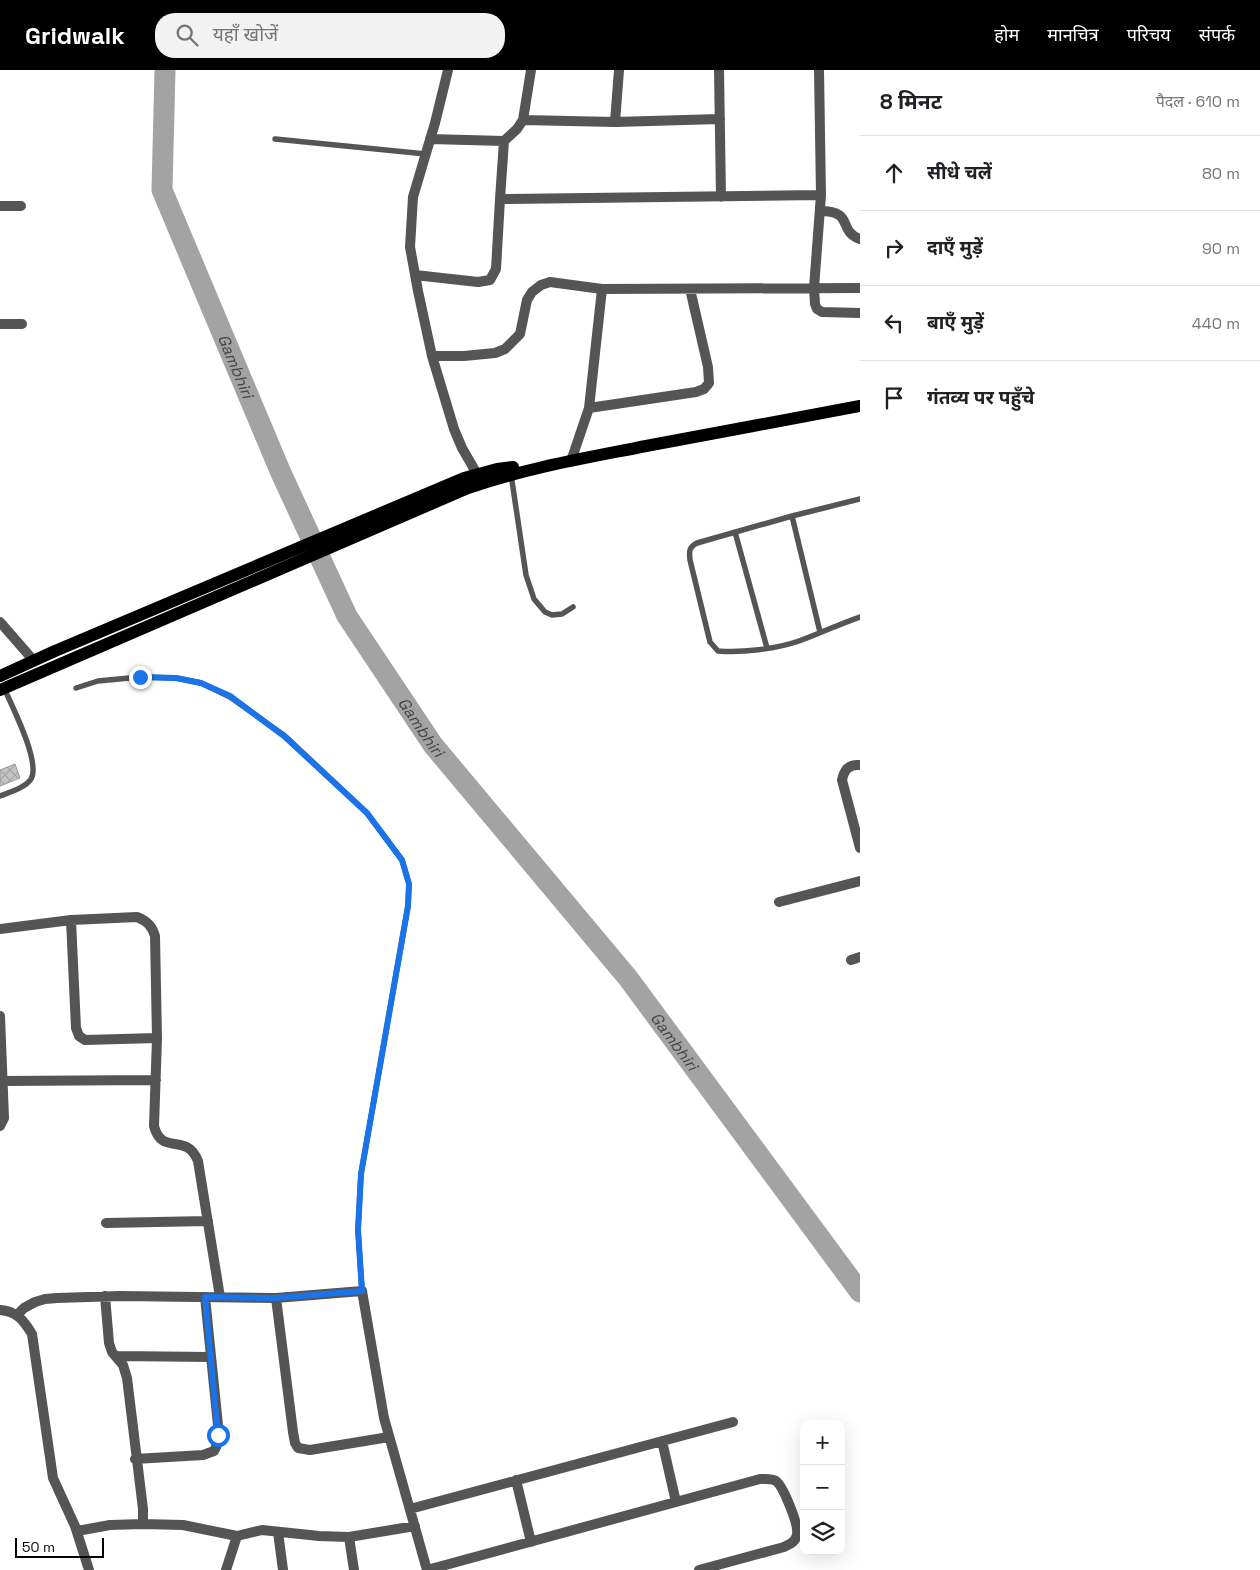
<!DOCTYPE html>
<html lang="hi">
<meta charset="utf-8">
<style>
body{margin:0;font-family:"Space Grotesk","Noto Sans Devanagari",sans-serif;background:#f2f2f2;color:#202124}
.controls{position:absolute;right:15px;bottom:15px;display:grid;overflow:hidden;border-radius:10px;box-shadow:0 5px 20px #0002}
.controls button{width:45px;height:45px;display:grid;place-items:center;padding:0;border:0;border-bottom:1px solid #e0e0e0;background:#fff;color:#202124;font:25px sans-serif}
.scale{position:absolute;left:15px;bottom:12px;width:89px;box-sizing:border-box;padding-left:5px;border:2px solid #000;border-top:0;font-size:14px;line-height:18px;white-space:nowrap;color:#000;-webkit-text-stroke:4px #fff;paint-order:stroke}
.stop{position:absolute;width:15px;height:15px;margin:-11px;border:4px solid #1a73e8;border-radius:50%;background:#fff}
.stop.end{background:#1a73e8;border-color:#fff;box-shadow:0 1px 5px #0008}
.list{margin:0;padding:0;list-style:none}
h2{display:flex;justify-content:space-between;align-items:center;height:65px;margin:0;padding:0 20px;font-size:21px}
h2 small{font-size:16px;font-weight:400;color:#757577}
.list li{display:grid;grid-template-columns:32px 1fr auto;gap:15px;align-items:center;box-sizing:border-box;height:75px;padding:0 20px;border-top:1px solid #e0e0e0}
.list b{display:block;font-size:19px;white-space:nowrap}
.list em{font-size:16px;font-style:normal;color:#757577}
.icon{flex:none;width:28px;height:28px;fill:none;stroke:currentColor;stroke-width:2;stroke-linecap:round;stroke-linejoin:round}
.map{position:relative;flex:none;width:860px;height:1500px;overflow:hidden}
header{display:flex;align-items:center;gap:30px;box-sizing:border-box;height:70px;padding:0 25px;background:#000;color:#fff}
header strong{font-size:24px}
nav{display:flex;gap:28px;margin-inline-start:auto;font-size:18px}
.search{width:350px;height:45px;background:#f2f2f2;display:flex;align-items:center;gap:12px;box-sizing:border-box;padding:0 18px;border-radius:20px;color:#757577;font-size:19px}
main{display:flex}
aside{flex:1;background:#fff}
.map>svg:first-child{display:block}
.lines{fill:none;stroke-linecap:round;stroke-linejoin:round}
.river{stroke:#a3a3a3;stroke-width:21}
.building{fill:url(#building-cross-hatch);stroke:#999}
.service{stroke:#555;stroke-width:5.5}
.minor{stroke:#555;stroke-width:10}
.primary{stroke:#000;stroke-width:12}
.route{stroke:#1a73e8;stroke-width:6}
.labels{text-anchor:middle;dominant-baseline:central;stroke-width:4;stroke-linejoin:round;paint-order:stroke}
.water-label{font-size:16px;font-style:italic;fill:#444;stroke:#fff}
</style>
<header>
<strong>Gridwalk</strong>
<div class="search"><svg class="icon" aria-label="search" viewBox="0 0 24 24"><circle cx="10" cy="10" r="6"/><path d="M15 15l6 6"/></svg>यहाँ खोजें</div>
<nav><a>होम</a><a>मानचित्र</a><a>परिचय</a><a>संपर्क</a></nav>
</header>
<main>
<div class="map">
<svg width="860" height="1500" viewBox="0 0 860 1500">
<defs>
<pattern id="building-cross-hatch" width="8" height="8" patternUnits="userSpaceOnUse" patternTransform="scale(1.25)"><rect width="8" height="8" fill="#c4c4c4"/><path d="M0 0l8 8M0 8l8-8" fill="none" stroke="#a7a7a7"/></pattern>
</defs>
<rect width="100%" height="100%" fill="#fff"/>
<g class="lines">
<path class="river" id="s1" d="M165,0L162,120L281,403L347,546L433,675L628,908L860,1222"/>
</g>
<path class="building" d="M15,694L20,708L0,716V700Z"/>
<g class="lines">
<path class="service" d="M275,69L426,84
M511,404L526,505L534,529L545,542L552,545L562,544L573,537
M860,429L792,446L697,473C689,477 689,481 690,490L710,572L718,581C741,583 776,579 799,571C819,564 839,554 860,547
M792,446L820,562
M735,462L767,578
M76,618L98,611L140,607L176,608L201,613L230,627L285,666L367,743L402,790L409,814L408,836L361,1104L358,1160L362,1221
M0,726C10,722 25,718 31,709C41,693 12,636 4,618"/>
<path class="minor" d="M448,0L435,53L413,127L410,177L418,221L432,286H464L495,283L505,279L520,264L527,230L532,222L541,215L550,212L602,219L860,218
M719,0L721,127
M819,0L821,125L814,218L815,234L817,239L822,242L860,243
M523,50L615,52L720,49
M615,52L619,0
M430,69L504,71L500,129L821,125
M504,71L517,59L523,50L531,0
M0,136H21
M820,141C855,141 837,161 860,169
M415,205L478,212L490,210L496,199L500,129
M0,254H22
M432,286L454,359L462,378L477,404
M589,338L696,322L704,319L709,313L708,297L690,219
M571,391L589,338L602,219
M0,552L34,591
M860,695C849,694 844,700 842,710L860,778
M779,832L860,811
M71,850L137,847C147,851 152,856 155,866L157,968L154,1056C162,1087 186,1061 198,1091L220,1227
M0,859L71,850L76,958L79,966L85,970L157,968
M851,890L860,887
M0,946L4,1048L0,1056
M3,1011L156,1010
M106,1153L208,1151
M105,1226L109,1273L112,1282L123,1295L127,1308L143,1439V1454L183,1455L237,1466L262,1460L319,1466L349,1467
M276,1228L293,1362L295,1373L298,1378L310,1380L389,1367
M0,1240C17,1241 24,1251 32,1264L53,1408L75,1456L89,1500
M17,1245L24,1238L35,1232L45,1229L57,1228L120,1226L276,1228L362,1221L384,1348L427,1500
M117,1286L211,1287
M662,1371L676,1432
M135,1389L203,1385L214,1381L217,1375L219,1365L205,1227
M516,1410L531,1472
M410,1439L733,1352
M77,1461L110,1455L143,1454
M278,1462L283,1500
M226,1500L237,1466
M354,1500L349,1467L415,1456
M427,1500L760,1409C766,1409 771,1408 776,1411C783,1416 799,1455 797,1464C796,1472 790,1474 784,1477L699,1500"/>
<path class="primary" d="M0,606L55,581L464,408L497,399L513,397
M0,620L468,418C526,398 586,388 646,376C717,363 789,349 860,336"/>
</g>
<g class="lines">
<path class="route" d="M140,607L176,608L201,613L230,626L284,666L367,743L402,790L409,814L408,836L361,1104L358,1160L362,1221L276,1228L205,1227L218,1365"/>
</g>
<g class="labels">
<g class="water-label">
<text stroke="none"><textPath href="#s1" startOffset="311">Gambhiri</textPath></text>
<text stroke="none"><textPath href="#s1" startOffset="718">Gambhiri</textPath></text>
<text stroke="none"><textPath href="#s1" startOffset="1122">Gambhiri</textPath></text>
</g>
</g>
</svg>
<div class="controls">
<button>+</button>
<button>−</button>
<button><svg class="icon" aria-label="layers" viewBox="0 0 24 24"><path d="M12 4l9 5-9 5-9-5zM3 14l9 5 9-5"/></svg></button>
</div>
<div class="scale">50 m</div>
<div class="stop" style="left:218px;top:1365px"></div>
<div class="stop end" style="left:140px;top:607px"></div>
</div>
<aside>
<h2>8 मिनट<small>पैदल · 610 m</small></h2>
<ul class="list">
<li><svg class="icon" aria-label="ahead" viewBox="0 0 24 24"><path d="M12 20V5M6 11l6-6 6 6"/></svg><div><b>सीधे चलें</b></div><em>80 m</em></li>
<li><svg class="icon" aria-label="right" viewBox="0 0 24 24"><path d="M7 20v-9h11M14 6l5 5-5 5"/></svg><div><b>दाएँ मुड़ें</b></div><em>90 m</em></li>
<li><svg class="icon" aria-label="left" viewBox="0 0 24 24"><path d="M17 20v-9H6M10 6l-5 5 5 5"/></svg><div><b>बाएँ मुड़ें</b></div><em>440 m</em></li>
<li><svg class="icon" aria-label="arrive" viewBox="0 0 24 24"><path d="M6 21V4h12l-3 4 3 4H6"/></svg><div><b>गंतव्य पर पहुँचे</b></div></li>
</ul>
</aside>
</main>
